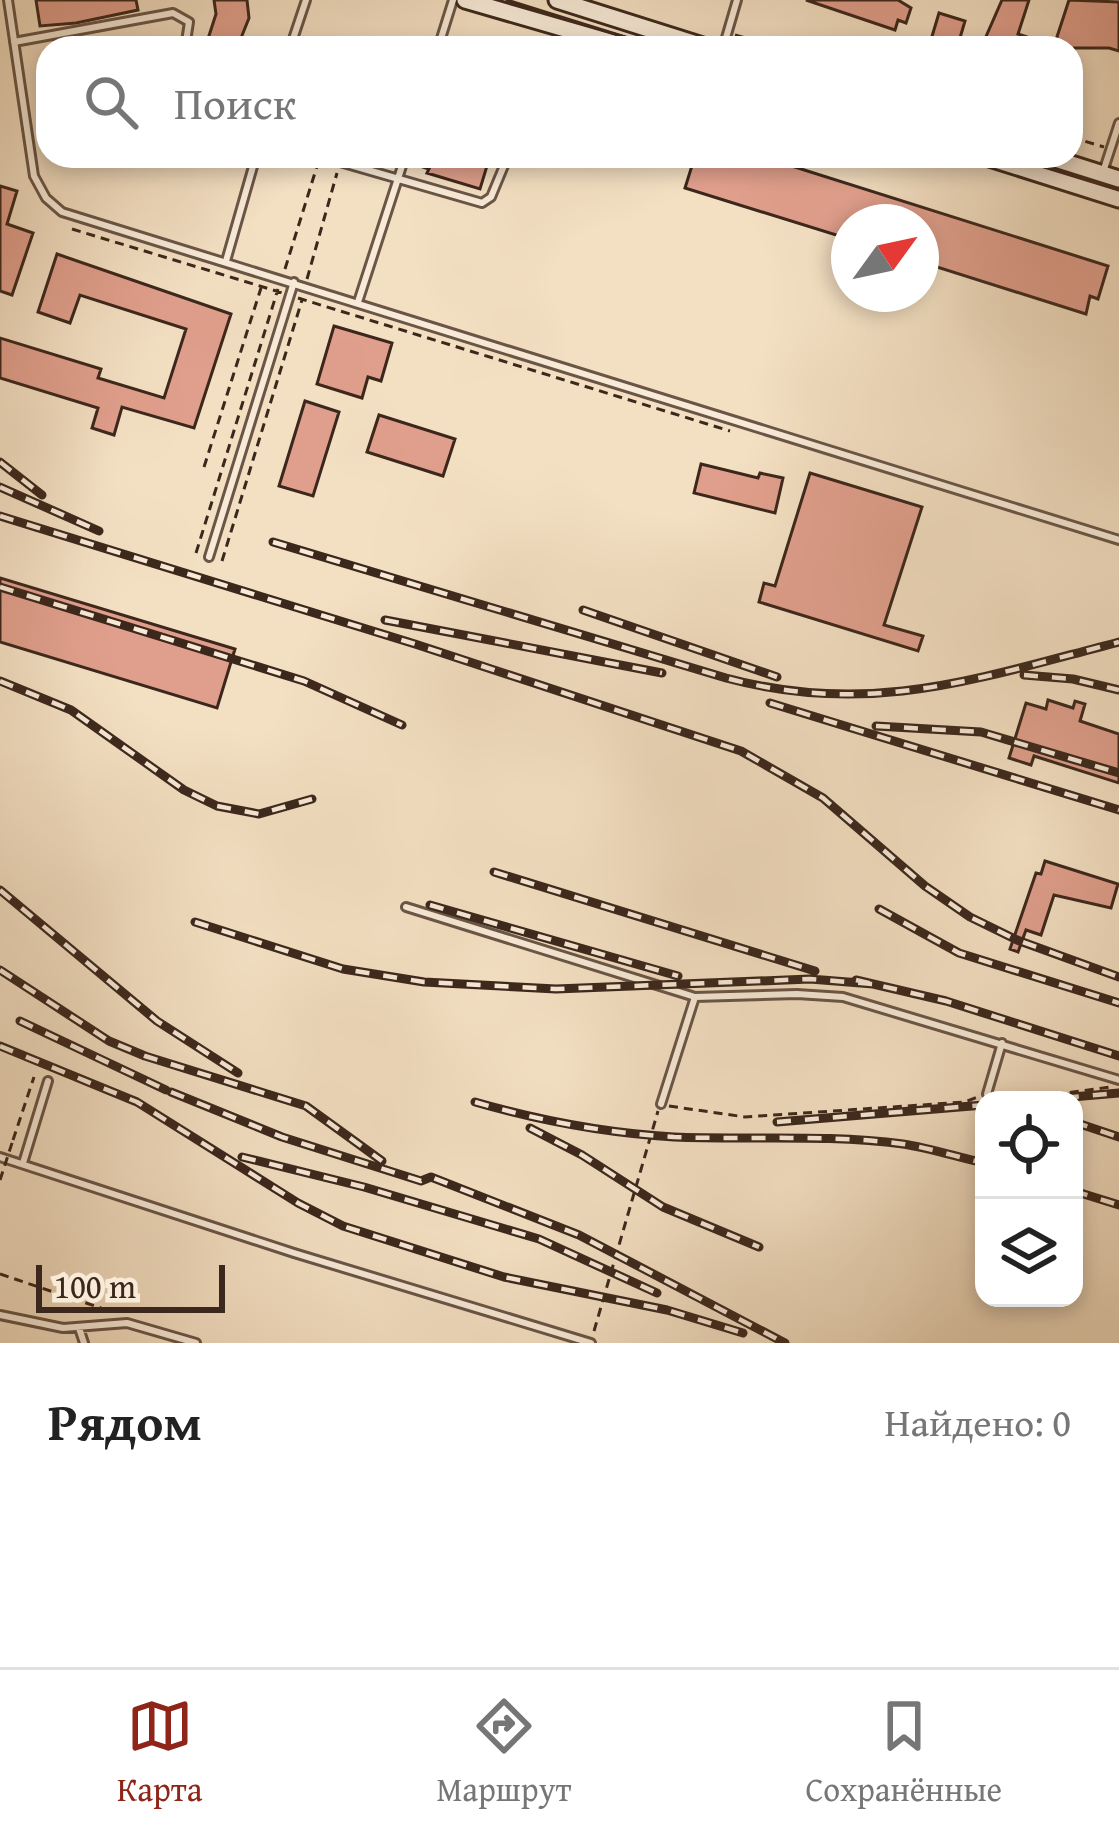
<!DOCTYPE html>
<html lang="ru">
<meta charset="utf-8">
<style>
body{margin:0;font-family:"Gentium Book Plus",serif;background:#f2f2f2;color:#222}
.controls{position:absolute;right:36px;bottom:36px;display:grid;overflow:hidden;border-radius:24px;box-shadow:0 6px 18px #0003}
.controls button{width:108px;height:108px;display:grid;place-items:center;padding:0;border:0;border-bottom:3px solid #e0e0e0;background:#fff;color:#222;font:60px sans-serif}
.compass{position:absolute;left:831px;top:204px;width:108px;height:108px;border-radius:50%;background:#fff;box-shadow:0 6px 18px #0003;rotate:57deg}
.scale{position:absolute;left:36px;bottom:30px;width:189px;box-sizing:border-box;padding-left:12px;border:6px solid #3c271c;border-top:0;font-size:33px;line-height:42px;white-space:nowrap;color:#3c271c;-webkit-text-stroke:9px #f7ead7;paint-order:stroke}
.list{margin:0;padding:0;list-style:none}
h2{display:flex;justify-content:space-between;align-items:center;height:156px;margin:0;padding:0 48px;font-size:51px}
h2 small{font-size:39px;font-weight:400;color:#767676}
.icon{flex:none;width:66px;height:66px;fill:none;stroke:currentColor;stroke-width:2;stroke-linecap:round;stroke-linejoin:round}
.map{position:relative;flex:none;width:1119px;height:1343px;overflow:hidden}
.search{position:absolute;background:#fff;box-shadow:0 6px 18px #0003;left:36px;right:36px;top:36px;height:132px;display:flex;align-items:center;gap:30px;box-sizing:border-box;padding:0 42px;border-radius:36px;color:#767676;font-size:45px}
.sheet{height:324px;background:#fff}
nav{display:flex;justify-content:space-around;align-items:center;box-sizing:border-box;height:168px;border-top:3px solid #e0e0e0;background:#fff;font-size:33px;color:#767676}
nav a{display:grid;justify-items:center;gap:6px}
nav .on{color:#8f2418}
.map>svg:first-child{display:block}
.building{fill:#e09f8c;stroke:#3c271c;stroke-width:3}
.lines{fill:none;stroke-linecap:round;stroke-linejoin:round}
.service-casing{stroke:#6a5546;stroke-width:12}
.secondary-casing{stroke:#3c271c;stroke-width:21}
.path{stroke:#3c271c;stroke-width:3;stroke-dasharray:9 6;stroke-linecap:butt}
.service{stroke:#f7ead7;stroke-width:6}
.secondary{stroke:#f7ead7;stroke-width:15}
.tram{stroke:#3c271c;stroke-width:3}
.rail-casing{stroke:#3c271c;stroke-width:9}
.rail{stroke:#f7ead7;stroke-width:4.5;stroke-dasharray:14;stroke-linecap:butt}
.path-bridge{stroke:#3c271c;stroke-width:3;stroke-dasharray:9 6;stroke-linecap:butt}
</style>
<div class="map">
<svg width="1119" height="1343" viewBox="0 0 1119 1343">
<rect width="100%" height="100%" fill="#f3dfc2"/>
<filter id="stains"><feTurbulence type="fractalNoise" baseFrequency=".00167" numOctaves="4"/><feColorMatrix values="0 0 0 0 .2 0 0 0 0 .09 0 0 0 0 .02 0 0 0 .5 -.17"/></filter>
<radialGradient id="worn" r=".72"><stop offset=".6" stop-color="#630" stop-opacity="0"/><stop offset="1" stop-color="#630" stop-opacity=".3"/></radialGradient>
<path class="building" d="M36,0H136L138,10L76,23L40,26Z
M214,0H247L249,18L237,48H205L216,14Z
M806,0H898L911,8L906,23L898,20L895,30Z
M1002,0H1029L1018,34L1054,46L1069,0L1119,2V51L1109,48H981Z
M939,13L965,21L957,48L930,43Z
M420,156H490L480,189L427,173L429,169L417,165Z
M695,156H760L1108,266L1098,299L1090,296L1086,314L921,262V222H849V239L685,188Z
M0,186L17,191L7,224L33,233L12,295L0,291Z
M57,254L231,314L194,428L122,407L114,435L92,428L98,408L0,378V338L101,369L98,378L164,398L186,329L80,295L70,323L38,312Z
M334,326L392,343L381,381L368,377L362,398L317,384Z
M305,401L339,412L313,496L279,486Z
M379,415L455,439L443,476L367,452Z
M701,464L758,478L760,473L783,478L775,513L694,493Z
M810,473L922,507L884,625L923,636L918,651L759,602L764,583L775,586Z
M0,578L235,649L217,708L0,642Z
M1048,700L1073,708L1075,701L1085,704L1080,721L1119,734V783L1034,756L1031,765L1009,758L1026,703L1046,709Z
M1045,861L1118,884L1111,908L1054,895L1041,935L1026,930L1018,952L1010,949L1036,873L1041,874Z"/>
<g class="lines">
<g class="service-casing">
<path id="service" d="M8,0L34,176L46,198L62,212L1119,540
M14,42L173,13L189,22L185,48
M290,48L306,0
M438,48L453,0
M723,48L737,0
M319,156L482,203L491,197L508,156
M1103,172L1119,123
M226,261L256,156
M358,302L403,163
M209,557L294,282
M406,907L695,997
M987,1094L1002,1043
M661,1104L695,997L797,994L843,997L1119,1080
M0,1157L294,1253L591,1343
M23,1163L48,1081
M0,1315L63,1328L127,1323L196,1343
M79,1328L84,1343"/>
</g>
<g class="secondary-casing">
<path id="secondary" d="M465,0L631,48
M557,0L709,48
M983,156L1119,199
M1046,156L1119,179"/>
</g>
<path class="path" d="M735,35L779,48
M1071,137L1104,147
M72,229L283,293
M285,269L318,163
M307,279L337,173
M298,298L730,431
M204,467L261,288
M196,553L278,289
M222,561L302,300
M995,1095H1050L1111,1087
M669,1106L745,1117L965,1102L980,1096
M13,1140L34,1077
M0,1274L101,1308
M594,1331L658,1111"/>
<use href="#service" class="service"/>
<use href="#secondary" class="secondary"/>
<path class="tram" d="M507,0L660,48
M1008,156L1119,190"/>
<g class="rail-casing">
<path id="rail" d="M0,462L42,495
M0,487L99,531
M0,516L415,644L741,751L823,798L925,886L970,917L1017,940L1119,977
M273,542L726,678C872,717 979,678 1119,642
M0,587L304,681L402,725
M583,610L777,677
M385,620L662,673
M1024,675L1073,679L1119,690
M0,681L71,710L184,790L217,806L259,814L312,799
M770,703L1119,810
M876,726L981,732L1119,773
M494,872L815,971
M0,890L157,1021L238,1073
M430,905L678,976
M879,909L959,953L1119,1003
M195,922L343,969L424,982L556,989L810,979L873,984
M0,970L109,1041L145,1056L306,1106L382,1161
M856,980L946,1001L1119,1056
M20,1021L166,1090
M0,1046L137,1102L298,1203L343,1226L504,1277L667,1310L743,1333
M171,1092L282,1137L421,1181L431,1177L579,1235L785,1343
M1037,1100L1119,1093
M475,1102C541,1121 605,1133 674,1137C750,1140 827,1134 903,1144C930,1148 957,1157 984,1163
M777,1122L984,1105
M1074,1122L1119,1137
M530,1128L582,1155L663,1207L759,1247
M242,1157L364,1187L539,1239L657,1293
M1074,1191L1119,1205"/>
</g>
<use href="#rail" class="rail"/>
<path class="path-bridge" d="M0,1180L13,1140"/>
</g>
<rect width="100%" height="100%" filter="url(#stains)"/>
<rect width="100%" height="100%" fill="url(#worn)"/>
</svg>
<div class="controls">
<button><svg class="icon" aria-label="locate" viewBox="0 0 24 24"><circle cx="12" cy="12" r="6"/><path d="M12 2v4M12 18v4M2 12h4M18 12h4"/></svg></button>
<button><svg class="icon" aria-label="layers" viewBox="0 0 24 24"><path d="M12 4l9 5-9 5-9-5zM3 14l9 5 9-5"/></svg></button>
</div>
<svg class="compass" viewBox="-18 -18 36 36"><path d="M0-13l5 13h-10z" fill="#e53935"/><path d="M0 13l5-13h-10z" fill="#767676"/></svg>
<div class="scale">100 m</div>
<div class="search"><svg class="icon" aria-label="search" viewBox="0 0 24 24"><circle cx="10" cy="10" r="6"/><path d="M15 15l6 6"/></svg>Поиск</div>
</div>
<section class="sheet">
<h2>Рядом<small>Найдено: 0</small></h2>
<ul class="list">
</ul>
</section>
<nav>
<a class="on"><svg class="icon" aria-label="map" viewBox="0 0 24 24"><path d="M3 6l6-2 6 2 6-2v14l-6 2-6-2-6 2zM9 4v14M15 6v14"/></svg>Карта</a>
<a><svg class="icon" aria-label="directions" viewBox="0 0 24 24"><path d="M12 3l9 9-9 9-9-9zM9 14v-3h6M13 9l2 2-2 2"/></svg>Маршрут</a>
<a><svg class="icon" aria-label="saved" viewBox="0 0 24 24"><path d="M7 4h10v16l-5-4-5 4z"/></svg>Сохранённые</a>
</nav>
